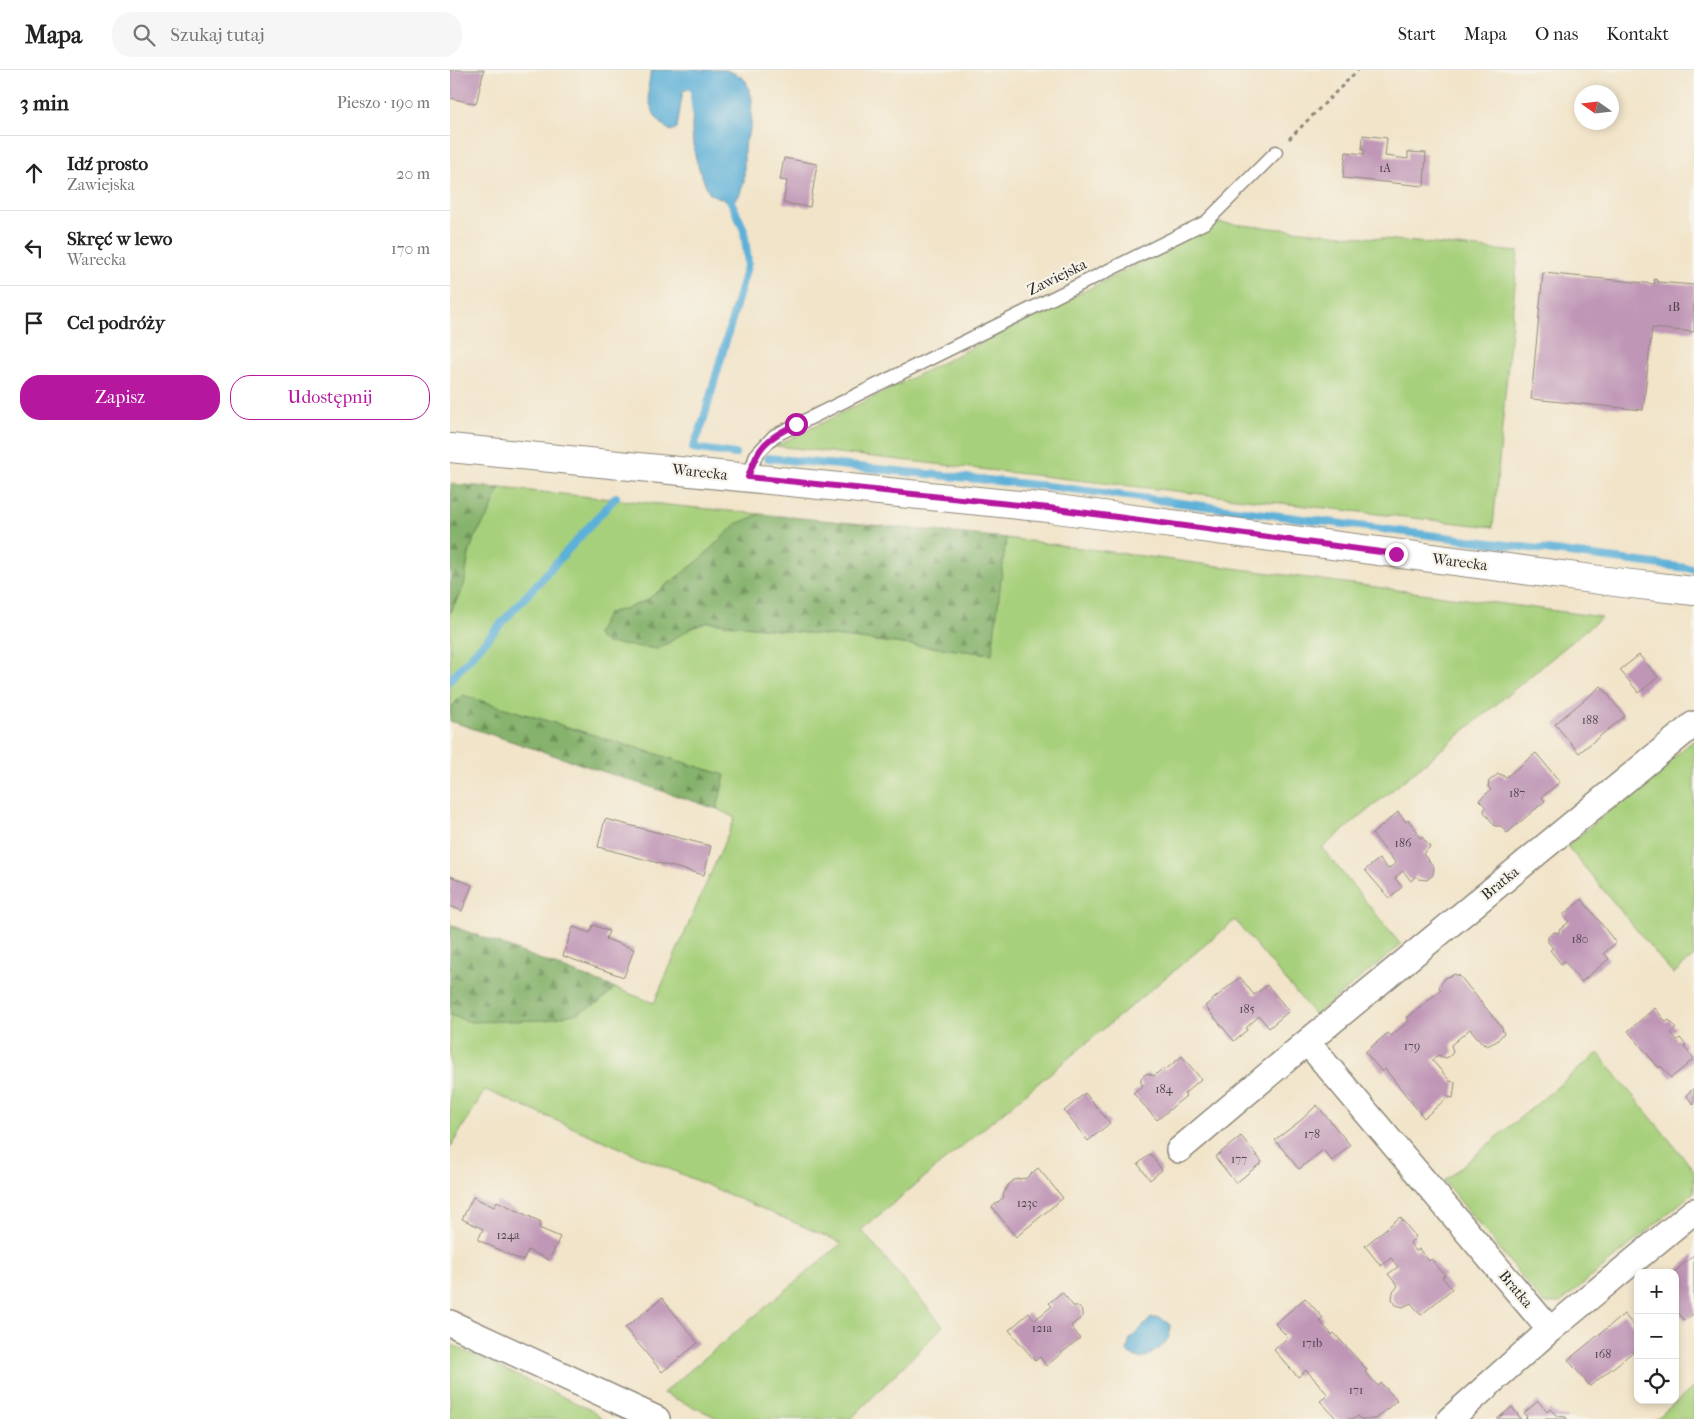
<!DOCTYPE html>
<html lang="pl">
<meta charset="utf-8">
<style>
body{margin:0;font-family:"IM FELL French Canon",serif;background:#f6f6f6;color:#222}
.controls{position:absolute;right:15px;bottom:15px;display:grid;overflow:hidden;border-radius:10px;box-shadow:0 2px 8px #0003}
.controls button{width:45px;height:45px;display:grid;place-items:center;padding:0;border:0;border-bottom:1px solid #e0e0e0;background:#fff;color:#222;font:25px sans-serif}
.compass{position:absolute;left:1124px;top:15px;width:45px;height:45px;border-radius:50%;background:#fff;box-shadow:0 2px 8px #0003;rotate:284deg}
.stop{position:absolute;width:15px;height:15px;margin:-11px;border:4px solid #b5179e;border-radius:50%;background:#fff}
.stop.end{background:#b5179e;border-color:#fff;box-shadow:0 1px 5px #0008}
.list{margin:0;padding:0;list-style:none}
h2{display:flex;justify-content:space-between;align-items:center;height:65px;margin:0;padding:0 20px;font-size:21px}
h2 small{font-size:16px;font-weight:400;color:#767676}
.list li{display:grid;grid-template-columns:32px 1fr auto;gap:15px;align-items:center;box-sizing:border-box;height:75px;padding:0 20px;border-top:1px solid #e0e0e0}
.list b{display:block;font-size:19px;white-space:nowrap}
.list p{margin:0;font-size:16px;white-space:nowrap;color:#767676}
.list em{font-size:16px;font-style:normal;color:#767676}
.actions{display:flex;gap:10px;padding:15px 20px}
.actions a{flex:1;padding:11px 0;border:1px solid #b5179e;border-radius:20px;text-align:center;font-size:18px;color:#b5179e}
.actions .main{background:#b5179e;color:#fff}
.icon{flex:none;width:28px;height:28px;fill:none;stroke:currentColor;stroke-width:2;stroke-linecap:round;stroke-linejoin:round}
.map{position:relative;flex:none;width:1244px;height:1349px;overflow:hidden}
header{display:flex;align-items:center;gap:30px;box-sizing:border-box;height:70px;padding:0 25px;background:#fff;border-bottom:1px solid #e0e0e0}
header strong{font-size:24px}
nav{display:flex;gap:28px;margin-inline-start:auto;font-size:18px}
.search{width:350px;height:45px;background:#f6f6f6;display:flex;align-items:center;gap:12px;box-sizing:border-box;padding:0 18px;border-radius:20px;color:#767676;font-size:19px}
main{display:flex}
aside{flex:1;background:#fff}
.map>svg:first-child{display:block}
.green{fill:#a7d07c;stroke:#697e54}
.forest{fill:url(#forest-firs);stroke:#586e4c}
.water{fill:#5db0d8;stroke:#446e82}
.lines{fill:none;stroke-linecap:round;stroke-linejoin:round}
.stream{stroke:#5db0d8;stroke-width:8}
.building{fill:#bf96b6}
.service-casing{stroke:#8e887a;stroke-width:15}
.minor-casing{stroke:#8e887a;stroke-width:28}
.tertiary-casing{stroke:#8e887a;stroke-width:30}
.path{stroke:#8e887a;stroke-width:3;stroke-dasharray:4 4;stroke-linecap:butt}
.service{stroke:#fff;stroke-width:12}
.minor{stroke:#fff;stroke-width:25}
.tertiary{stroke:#fff;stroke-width:28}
.route{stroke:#b5179e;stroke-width:6}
.labels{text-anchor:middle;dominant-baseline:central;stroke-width:4.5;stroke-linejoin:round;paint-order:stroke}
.number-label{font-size:12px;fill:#50464e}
.street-label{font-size:15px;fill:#2b2b2b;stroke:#f7f3e8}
</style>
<header>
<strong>Mapa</strong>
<div class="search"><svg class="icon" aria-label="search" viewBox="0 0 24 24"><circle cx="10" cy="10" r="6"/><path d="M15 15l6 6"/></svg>Szukaj tutaj</div>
<nav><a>Start</a><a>Mapa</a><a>O nas</a><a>Kontakt</a></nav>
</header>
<main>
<aside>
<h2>3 min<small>Pieszo · 190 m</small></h2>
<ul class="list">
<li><svg class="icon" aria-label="ahead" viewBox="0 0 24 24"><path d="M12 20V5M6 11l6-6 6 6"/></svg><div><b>Idź prosto</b><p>Zawiejska</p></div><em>20 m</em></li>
<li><svg class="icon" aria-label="left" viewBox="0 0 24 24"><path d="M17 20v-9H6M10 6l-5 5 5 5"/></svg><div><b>Skręć w lewo</b><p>Warecka</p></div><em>170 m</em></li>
<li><svg class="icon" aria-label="arrive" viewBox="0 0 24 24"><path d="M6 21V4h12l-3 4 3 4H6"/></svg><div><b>Cel podróży</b></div></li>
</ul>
<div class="actions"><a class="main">Zapisz</a><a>Udostępnij</a></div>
</aside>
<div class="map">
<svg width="1244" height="1349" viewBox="0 0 1244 1349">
<defs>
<pattern id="forest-firs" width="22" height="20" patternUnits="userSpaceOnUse" patternTransform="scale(1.25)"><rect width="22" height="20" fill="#85b26c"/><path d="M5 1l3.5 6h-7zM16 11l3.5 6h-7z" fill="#6d9159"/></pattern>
</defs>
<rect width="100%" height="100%" fill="#f7f3e8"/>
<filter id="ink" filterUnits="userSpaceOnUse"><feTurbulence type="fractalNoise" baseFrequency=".02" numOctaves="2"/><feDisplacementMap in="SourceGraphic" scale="10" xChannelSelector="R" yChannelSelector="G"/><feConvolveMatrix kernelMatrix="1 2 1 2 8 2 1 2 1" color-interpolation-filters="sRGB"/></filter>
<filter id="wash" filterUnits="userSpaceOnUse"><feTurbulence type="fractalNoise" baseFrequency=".0096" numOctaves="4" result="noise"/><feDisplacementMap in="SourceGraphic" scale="20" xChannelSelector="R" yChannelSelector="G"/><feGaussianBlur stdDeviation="1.12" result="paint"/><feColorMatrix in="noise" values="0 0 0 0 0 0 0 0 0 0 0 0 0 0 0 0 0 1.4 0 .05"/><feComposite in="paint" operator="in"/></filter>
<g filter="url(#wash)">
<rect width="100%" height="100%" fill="#f1e4c9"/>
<path class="green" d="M770,153L1068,182L1043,457L326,376Z
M50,418C137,426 223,436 310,444L286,454L247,492L197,530L178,538L159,543L156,548L217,575C230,563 242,557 259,552L541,584L556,468L1152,547L872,778L951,875L865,945L785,850L411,1160L493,1256L401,1349H270L213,1323L392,1173L35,1020L0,1078V945L21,952L149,932L165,918L204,933L285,748L267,739L275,705L12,625L0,639V543L2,541L24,468L40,442Z
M1244,670V886L1223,904L1117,776Z
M1148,983L1244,1100V1122L1110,1233H1093L994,1111Z
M0,1274L141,1340L152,1349H0Z
M1244,1317V1349H1206Z"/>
<path class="forest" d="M1,414L50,418L40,442L24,468L19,484L14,516L0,543Z
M310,444L556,468L542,584L259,552L243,557L208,579L156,573L148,567L147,563L158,543L178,538L197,530L247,492L286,454Z
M12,625L275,705L267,739L0,651V639Z
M0,855L165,918L149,932L128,943L97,950L21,952L0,945Z"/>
<path class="water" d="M202,0H276L290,6L296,11L302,28L301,56L294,77V112L289,126L281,132L260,124C249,102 241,80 242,55C242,43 248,32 244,20L238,19L233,21L227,58L221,61C199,48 194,23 202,0Z
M701,1248H711L720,1255C723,1273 705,1282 692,1289L680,1285L677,1281L680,1269Z"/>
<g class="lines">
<path class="stream" d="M245,0L244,27L246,43
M277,123L294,160L298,193L252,355L243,378L285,384
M318,388L606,417L1244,499
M0,610L166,427"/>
</g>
<g id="blocks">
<path class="building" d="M0,0H34L26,34L0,28Z
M913,65L937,68L935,86L958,89V82L976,83L974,116L893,108L896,82L914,84V79H912Z
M334,88L367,94L360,137L333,133L337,111L330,110Z
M1093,203L1205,214L1204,209L1207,210V212L1244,215V262L1202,258L1193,340L1081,329Z
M1189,585L1208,607L1189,623L1170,600Z
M1151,616L1175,646L1129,683L1105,654Z
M1086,683L1110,712L1092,727L1095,731L1057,763L1051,756H1045L1034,742L1035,736L1029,730L1041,720L1038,717L1039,711L1048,704L1053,705L1055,708Z
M948,742L956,752L958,750L968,762L966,763L970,768L972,767L980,777L973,784L984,797L983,805L977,810L969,809L966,806L961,811L953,801L945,808L952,817L939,828L915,800L929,789L938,799L946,793L922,764Z
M155,749L261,776L254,805L148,777Z
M0,806L22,815L12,841L0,836Z
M1132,829L1166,873L1154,883L1159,889L1131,912L1114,891L1111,894L1100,880L1103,878L1098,872V867L1104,862L1109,863V860L1119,852L1113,845Z
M143,855L159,861L156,869L184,879L174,907L113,886L123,857L140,863Z
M1005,904L1008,906L1009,905L1053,959L1052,960L1054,963L1047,971L1037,976L1035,974L1034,975L1020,959L1001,975L1003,982L1000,986L996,988L988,985L982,990L1000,1011L1005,1012L1003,1028L998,1027L974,1048L935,999L932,1002L915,982L938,963L941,966L959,951L957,948L991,920L989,917L995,908Z
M790,907L804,925L817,915L839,941L819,958L809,946L796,958L797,960L784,971L755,936Z
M1205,938L1216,952L1219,950L1226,958L1221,963L1227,970L1230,968L1236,975L1234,977L1244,989L1221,1008L1211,996L1209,998L1178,961Z
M732,986L751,1009L734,1024L736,1026L707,1050L683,1023L693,1015L691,1013V1008L697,1003L704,1006L713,998L715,1000Z
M1244,1018V1035L1236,1025Z
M635,1023L660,1053L638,1071L614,1041Z
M867,1035L900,1075L882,1091L873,1080L849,1099L825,1070L850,1051Z
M791,1066L812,1092L786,1113L765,1087Z
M700,1084L712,1100L700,1110L688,1094Z
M588,1098L613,1128L566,1167L542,1137L554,1127L553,1125L558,1115L564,1110L574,1108L575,1109Z
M23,1127L44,1137L47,1131L91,1152L89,1158L110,1167L99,1190L78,1180L73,1191L28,1170L33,1159L12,1149Z
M950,1147L966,1167L960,1173L966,1181L969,1179L979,1191L981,1189L995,1205L992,1207L1002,1219L971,1245L961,1233L953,1237L946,1235L942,1229L943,1222L948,1216L938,1204L948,1197L941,1188L931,1196L915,1176Z
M1244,1185V1243L1235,1251L1225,1239V1207L1227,1206L1225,1203H1223Z
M612,1222L623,1236H628L632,1241V1247L621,1256L630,1268L596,1296L590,1287L585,1291L559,1260L579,1243L585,1250L602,1236L599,1233Z
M212,1228L248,1273L212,1302L175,1258Z
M855,1228L873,1248L870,1251L882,1265L884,1263L901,1282L917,1300L915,1302L928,1316L931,1313L947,1330L926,1349H911L908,1346L904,1349H887L870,1331L878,1325L868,1313L856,1300L848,1307L824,1280L838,1267L825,1254Z
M1174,1244L1188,1261V1278L1140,1316L1118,1290Z
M1088,1331L1097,1342L1100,1339L1107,1346L1116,1347L1117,1349H1075L1077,1347L1074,1343Z
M1062,1337L1071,1349H1047Z"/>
</g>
</g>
<g filter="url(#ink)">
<use href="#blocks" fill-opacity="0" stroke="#8e887a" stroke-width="1"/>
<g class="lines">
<g class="service-casing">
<path id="service" d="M299,407L306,385L324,366L756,152L826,82"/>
</g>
<g class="minor-casing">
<path id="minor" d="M857,972L1100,1260
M729,1080L857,972L1244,654
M0,1253L207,1349
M1000,1349L1100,1260L1244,1141"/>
</g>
<g class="tertiary-casing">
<path id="tertiary" d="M0,378L599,438L1173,513L1244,521"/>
</g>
<path class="path" d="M839,69L908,0"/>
<use href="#service" class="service"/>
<use href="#minor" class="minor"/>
<use href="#tertiary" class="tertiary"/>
</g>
</g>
<g class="lines" filter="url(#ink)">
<path class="route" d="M346,354C316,370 309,374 298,407L599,438L946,484"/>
</g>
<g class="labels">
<g class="number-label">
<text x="935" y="98">1A</text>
<text x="1224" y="237">1B</text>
<text x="1140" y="650">188</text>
<text x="1067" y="723">187</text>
<text x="953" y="773">186</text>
<text x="1130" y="869">180</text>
<text x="797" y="939">185</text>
<text x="962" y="976">179</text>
<text x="714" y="1019">184</text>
<text x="862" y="1064">178</text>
<text x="789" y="1089">177</text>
<text x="577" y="1133">123c</text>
<text x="58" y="1165">124a</text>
<text x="592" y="1258">121a</text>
<text x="862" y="1273">171b</text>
<text x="1153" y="1284">168</text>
<text x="906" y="1320">171</text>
</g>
<g class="street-label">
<text transform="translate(607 207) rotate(-26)">Zawiejska</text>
<text transform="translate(250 402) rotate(6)">Warecka</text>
<text transform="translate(1010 492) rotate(7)">Warecka</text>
<text transform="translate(1050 813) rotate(-39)">Bratka</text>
<text transform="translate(1066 1219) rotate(50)">Bratka</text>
</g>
</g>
</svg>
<div class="controls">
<button>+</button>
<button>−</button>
<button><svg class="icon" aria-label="locate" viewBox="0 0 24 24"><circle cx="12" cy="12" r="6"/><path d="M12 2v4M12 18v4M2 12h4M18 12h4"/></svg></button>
</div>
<svg class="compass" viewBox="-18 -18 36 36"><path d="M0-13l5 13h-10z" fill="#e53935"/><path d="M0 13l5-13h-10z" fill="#767676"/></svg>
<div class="stop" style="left:346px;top:354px"></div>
<div class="stop end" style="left:946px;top:484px"></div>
</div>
</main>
